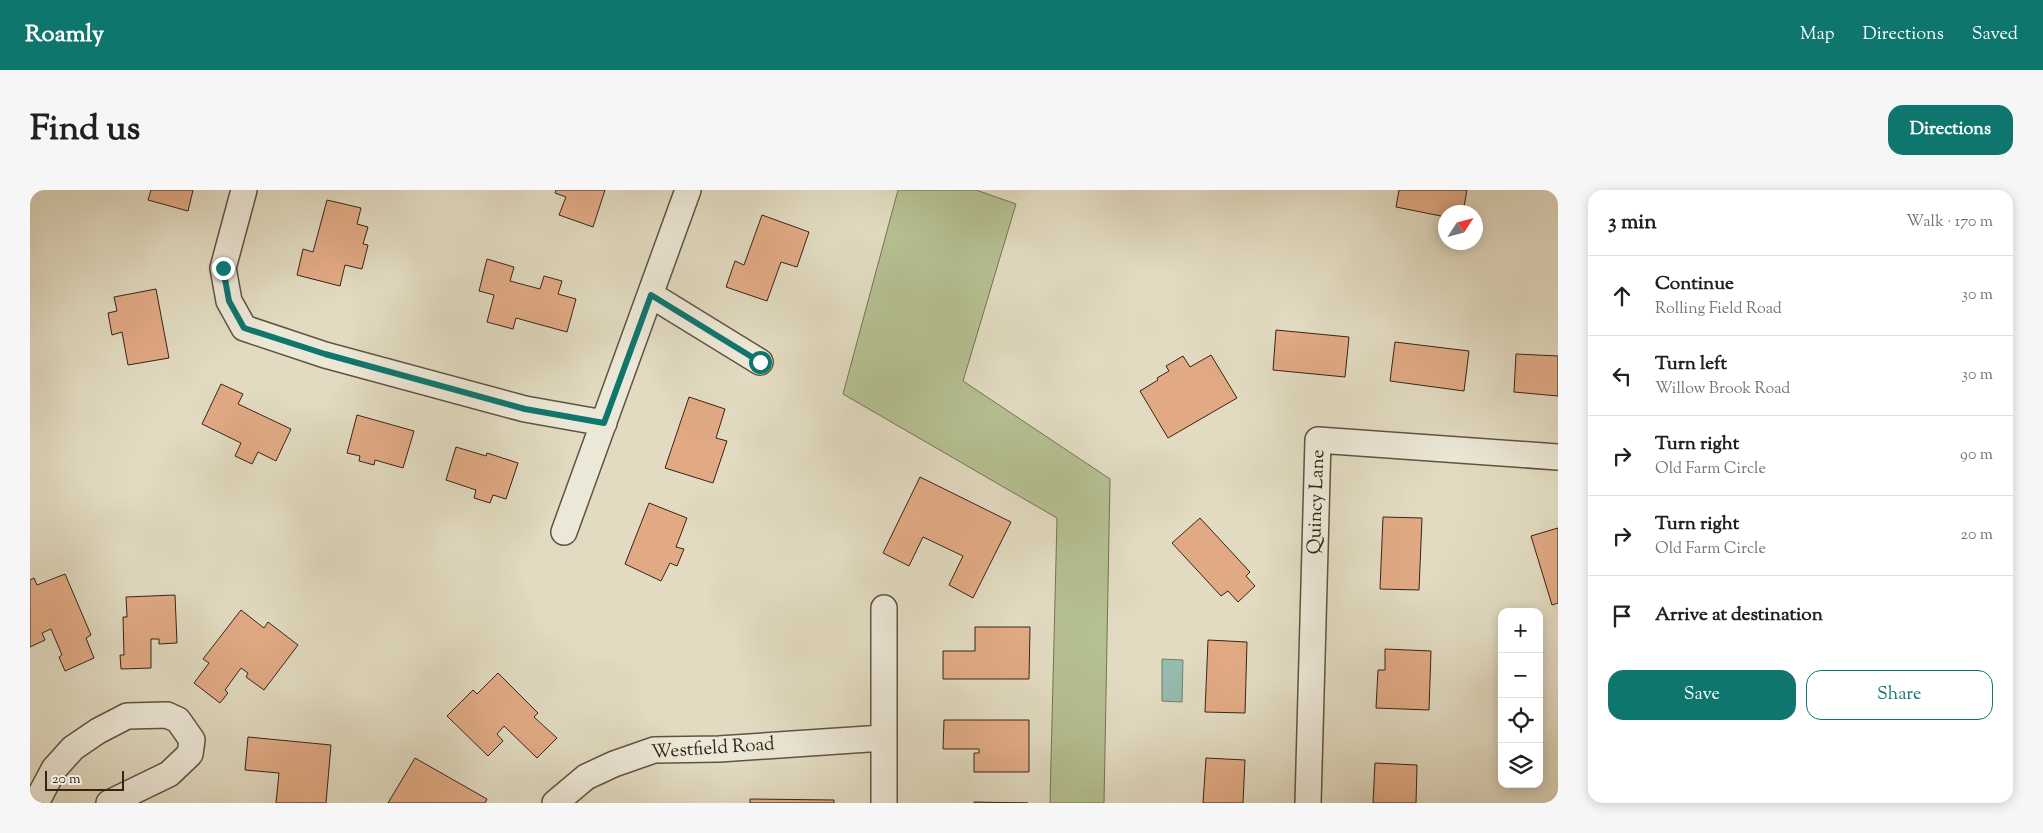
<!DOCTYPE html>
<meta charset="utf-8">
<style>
body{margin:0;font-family:"Sorts Mill Goudy",serif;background:#f6f6f6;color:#202124}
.controls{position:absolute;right:15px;bottom:15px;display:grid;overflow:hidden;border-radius:10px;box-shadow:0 2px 12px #0003}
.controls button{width:45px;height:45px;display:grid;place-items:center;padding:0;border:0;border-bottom:1px solid #e0e0e0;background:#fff;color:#202124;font:25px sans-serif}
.compass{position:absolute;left:1408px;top:15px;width:45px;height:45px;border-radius:50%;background:#fff;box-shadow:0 2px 12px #0003;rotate:54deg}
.scale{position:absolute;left:15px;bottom:12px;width:79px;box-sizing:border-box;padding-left:5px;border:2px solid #382417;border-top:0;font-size:14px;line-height:18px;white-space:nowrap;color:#382417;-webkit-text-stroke:4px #ece8d7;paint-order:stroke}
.stop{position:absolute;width:15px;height:15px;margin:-11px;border:4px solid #0f766e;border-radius:50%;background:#fff}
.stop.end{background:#0f766e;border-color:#fff;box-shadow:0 1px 5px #0008}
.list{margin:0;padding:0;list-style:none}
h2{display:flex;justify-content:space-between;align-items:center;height:65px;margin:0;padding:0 20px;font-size:21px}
h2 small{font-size:16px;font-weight:400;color:#757577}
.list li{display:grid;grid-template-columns:32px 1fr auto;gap:15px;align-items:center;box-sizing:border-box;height:80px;padding:0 20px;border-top:1px solid #e0e0e0}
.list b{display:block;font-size:19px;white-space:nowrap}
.list p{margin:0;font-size:16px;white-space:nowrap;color:#757577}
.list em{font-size:16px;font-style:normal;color:#757577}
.actions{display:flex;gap:10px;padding:15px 20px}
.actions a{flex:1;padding:11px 0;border:1px solid #0f766e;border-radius:15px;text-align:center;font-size:18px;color:#0f766e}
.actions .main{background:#0f766e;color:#fff}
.icon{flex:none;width:28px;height:28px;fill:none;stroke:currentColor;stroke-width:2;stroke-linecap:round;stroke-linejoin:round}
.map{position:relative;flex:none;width:1528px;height:613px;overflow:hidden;border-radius:15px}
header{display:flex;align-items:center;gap:30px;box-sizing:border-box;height:70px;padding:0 25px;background:#0f766e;color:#fff}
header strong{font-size:24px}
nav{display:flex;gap:28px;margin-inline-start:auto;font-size:18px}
.intro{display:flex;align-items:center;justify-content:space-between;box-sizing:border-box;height:120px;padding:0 30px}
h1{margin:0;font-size:35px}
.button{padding:12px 22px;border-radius:15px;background:#0f766e;color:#fff;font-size:18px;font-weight:700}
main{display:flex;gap:30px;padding:0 30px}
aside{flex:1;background:#fff;border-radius:15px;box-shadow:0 2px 12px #0003}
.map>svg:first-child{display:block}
.green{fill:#b5c091;stroke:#767254}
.water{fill:#95bbae;stroke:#707f72}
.building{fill:#e1aa85;stroke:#382417}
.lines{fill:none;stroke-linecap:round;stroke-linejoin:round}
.minor-casing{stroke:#625242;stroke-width:28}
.minor{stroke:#ece8d7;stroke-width:25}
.route{stroke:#0f766e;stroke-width:6}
.labels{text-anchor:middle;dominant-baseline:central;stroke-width:4.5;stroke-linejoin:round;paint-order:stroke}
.street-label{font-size:19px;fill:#382417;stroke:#ece8d7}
</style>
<header>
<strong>Roamly</strong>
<nav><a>Map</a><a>Directions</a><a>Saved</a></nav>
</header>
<div class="intro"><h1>Find us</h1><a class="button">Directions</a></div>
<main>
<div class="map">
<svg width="1528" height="613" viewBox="0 0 1528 613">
<rect width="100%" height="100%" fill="#e2dbc1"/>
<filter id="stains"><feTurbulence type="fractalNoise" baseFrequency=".004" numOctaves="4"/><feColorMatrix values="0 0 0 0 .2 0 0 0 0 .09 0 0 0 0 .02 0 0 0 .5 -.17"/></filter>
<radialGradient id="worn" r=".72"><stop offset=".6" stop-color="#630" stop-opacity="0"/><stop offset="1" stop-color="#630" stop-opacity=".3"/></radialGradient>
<path class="green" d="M868,0H946L986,14L933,191L1080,289L1074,613H1020L1027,328L813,204Z"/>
<path class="water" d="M1132,469L1153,470L1152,512L1132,511Z"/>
<path class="building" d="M121,0H163L158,21L118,10Z
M526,0H575L563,37L529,25L536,7L525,3Z
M1369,0H1437L1433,22H1416V27L1366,17Z
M297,10L331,18L327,34L338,37L333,54L338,55L332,79L315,75L310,96L267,85L273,59L283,62Z
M732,25L779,42L767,77L751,72L737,111L696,97L705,71L714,75Z
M457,69L484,77L480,91L510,99L514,86L532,91L528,104L546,109L537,142L486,128L483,139L457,132L464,105L449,101Z
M126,99L139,168L98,175L92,142L82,145L78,123L87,121L84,107Z
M1246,140L1319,147L1315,187L1243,180Z
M1365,152L1439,161L1434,201L1360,191Z
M1486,164L1528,166V206L1484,202Z
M1181,165L1207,208L1138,248L1110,201L1128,190L1127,188L1139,181L1136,176L1153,166L1160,177Z
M191,194L213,204L208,214L261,239L246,271L228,262L222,274L205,266L211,253L172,234Z
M659,207L695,219L686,248L697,251L683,293L635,278Z
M327,225L384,241L373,278L345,270L344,275L329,271L330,266L317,263Z
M426,257L456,266L457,263L488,273L476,309L463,305L460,313L444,308L446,300L416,290Z
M890,287L981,332L943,408L919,395L933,366L893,347L879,376L853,363Z
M619,313L657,328L646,357L654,359L647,376L640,373L631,391L595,374Z
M1353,327L1392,328L1389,400L1350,399Z
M1170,328L1220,382L1216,386L1225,396L1208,412L1198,401L1191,406L1142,353Z
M1528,338V413L1522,415L1501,346Z
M35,384L61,445L56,448L64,468L35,481L29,467L32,465L21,439L12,443L15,450L0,457V390L4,388L7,395Z
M145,405L147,453L129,454V449H121V478L91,479L90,465H94L93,427H97L96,407Z
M211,420L234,438L238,432L268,455L234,500L216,487L218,483L211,478L195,500L198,503L190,513L164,493L179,473L173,469Z
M945,437H1000L999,489H913V461H945Z
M1178,450L1217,452L1215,523L1175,522Z
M1355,459L1401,461L1399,520L1346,518L1348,480H1355Z
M468,483L508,523L504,527L527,548L507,568L474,536L467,544L473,551L458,566L417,526L443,500L447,504Z
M914,530H999V582H944V563H949V559H913Z
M218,547L301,555L296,613H246L249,583L215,580Z
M385,568L457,609L455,613H358Z
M1176,568L1215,570L1213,613H1173Z
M1345,573L1387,575L1386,613H1343Z
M720,609L804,610V613H720Z
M944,612L998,613H944Z"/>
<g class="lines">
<g class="minor-casing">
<path id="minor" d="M214,0L193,78L199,111L214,138L295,165L495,219L574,233
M621,105L730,172
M534,342L658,0
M854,418V613
M6,613L24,579L43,558L68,541L97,526L137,525L148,530L162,550L160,564L139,584L79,613
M525,613L556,587L584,574L624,560L689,559L853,548
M1278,613L1288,250L1528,267"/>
</g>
<use href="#minor" class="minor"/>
</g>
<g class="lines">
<path class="route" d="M193,78L199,111L214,138L295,164L495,219L574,233L621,105L730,172"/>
</g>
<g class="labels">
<g class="street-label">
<text transform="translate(1287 312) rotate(-88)">Quincy Lane</text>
<text transform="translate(683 559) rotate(-4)">Westfield Road</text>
</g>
</g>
<rect width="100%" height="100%" filter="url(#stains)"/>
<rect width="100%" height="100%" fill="url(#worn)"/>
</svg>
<div class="controls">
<button>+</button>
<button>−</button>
<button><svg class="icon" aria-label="locate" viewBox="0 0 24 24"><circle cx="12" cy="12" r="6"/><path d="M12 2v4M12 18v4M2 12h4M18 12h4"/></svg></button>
<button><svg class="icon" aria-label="layers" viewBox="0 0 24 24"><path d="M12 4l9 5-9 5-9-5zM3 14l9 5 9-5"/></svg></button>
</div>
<svg class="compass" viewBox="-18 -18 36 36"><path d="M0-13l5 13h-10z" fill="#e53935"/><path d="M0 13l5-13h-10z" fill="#757577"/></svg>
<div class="scale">20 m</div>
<div class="stop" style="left:730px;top:172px"></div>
<div class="stop end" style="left:193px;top:78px"></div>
</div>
<aside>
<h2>3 min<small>Walk · 170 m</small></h2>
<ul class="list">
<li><svg class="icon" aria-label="ahead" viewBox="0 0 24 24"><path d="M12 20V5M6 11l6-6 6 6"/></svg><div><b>Continue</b><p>Rolling Field Road</p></div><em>30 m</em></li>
<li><svg class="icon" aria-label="left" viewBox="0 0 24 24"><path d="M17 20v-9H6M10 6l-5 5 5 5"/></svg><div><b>Turn left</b><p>Willow Brook Road</p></div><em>30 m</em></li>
<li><svg class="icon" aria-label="right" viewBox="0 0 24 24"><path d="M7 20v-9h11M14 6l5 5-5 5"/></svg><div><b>Turn right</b><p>Old Farm Circle</p></div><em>90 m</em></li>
<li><svg class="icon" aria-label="right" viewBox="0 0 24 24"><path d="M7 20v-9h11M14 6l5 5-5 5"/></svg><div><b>Turn right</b><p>Old Farm Circle</p></div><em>20 m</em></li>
<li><svg class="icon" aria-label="arrive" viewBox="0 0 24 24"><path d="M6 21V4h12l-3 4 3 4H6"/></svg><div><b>Arrive at destination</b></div></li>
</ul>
<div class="actions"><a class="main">Save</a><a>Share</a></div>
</aside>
</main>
